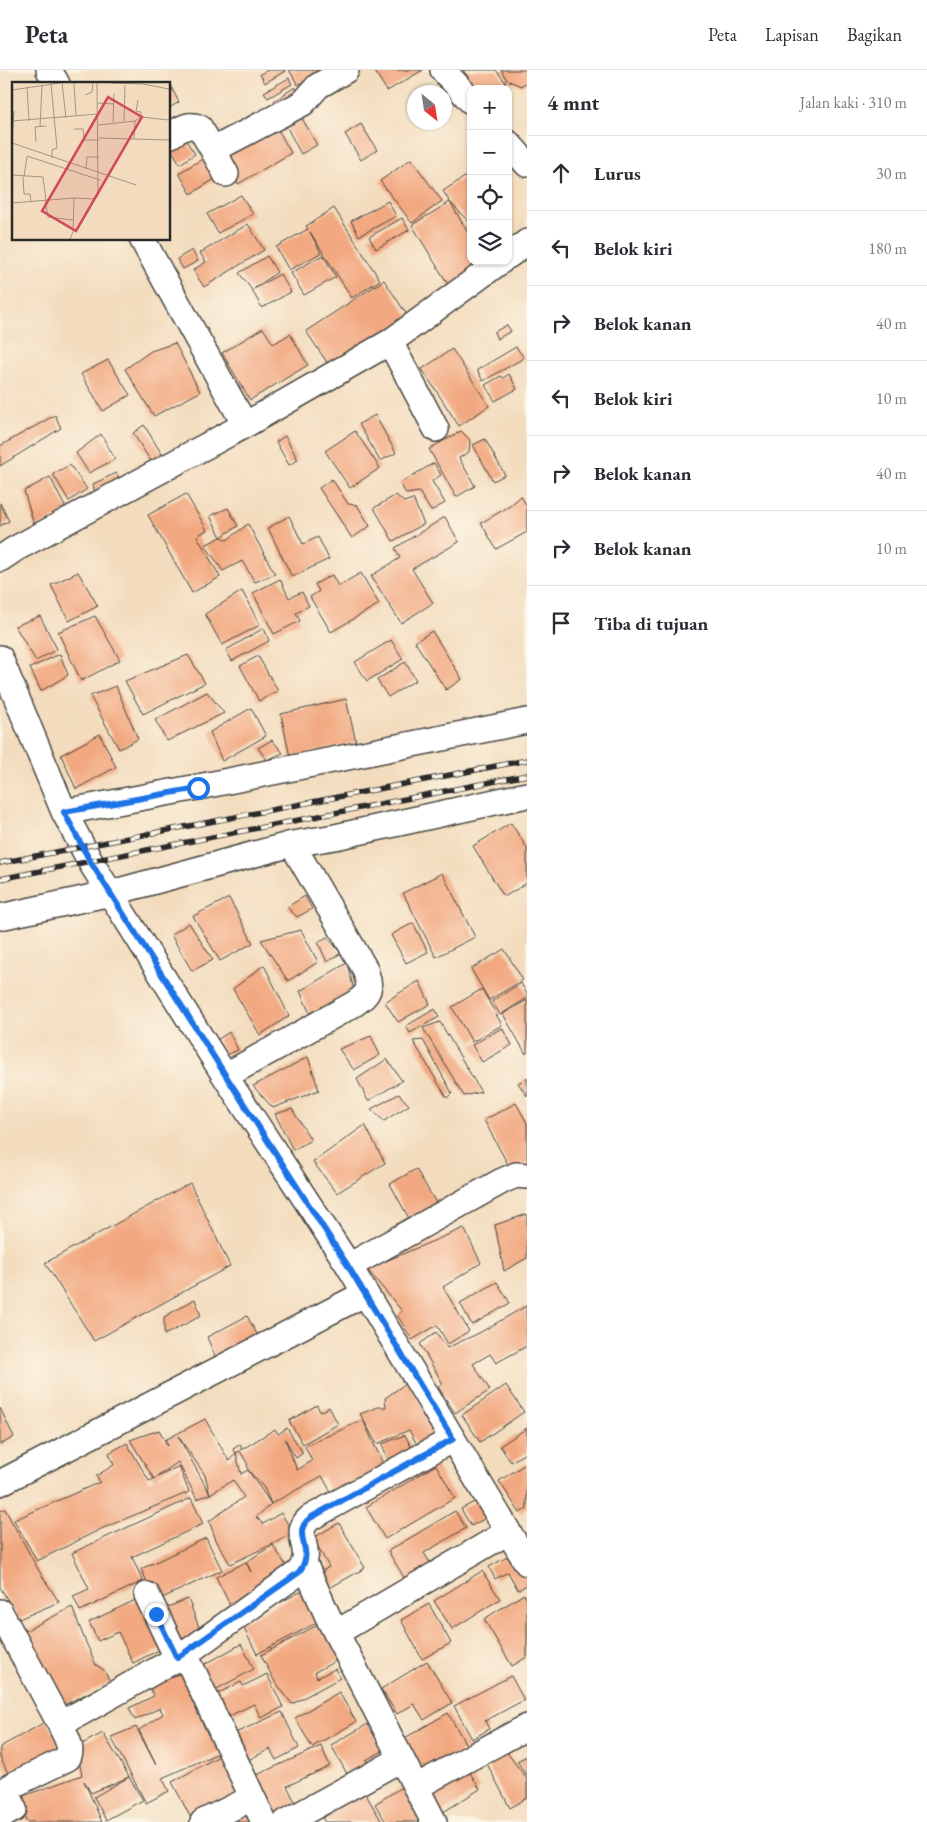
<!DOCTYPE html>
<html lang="id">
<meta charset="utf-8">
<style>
body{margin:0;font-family:"EB Garamond",serif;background:#f7f7f7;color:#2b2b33}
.controls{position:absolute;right:15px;top:15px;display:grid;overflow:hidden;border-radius:10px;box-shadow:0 1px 4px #0004}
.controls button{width:45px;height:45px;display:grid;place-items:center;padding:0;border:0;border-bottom:1px solid #e1e1e2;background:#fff;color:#2b2b33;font:25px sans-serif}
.compass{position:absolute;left:407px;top:15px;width:45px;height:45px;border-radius:50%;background:#fff;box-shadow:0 1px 4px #0004;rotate:150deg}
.stop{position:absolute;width:15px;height:15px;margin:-11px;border:4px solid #1a73e8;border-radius:50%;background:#fff}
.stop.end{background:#1a73e8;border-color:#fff;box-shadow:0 1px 5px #0008}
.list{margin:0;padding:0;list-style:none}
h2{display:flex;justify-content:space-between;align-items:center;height:65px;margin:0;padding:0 20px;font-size:21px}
h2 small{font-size:16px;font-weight:400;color:#7c7c81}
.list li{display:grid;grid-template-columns:32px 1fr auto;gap:15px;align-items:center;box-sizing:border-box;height:75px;padding:0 20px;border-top:1px solid #e1e1e2}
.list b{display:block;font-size:19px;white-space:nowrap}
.list em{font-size:16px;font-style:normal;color:#7c7c81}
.icon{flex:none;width:28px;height:28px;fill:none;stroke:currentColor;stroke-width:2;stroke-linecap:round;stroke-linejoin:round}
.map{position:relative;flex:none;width:527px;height:1752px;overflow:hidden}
header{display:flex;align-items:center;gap:30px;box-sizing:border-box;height:70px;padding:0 25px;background:#fff;border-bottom:1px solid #e1e1e2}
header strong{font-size:24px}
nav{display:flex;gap:28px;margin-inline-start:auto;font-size:18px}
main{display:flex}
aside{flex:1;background:#fff}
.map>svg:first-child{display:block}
.building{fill:#f2a880;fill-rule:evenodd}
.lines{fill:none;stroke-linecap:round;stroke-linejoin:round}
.street-casing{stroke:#494641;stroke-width:28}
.street{stroke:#fff;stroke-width:25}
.rail-casing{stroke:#2b2b2b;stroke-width:5.5}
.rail{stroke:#fcf5e5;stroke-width:4;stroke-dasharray:11;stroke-linecap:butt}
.route{stroke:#1a73e8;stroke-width:6}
.inset-road{fill:none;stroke:#a39583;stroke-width:1}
.view{fill:#d1495b;fill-opacity:0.15;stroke:#d1495b;stroke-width:2.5}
.inset-edge{fill:none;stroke:#2b2b2b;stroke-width:2.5}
</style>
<header>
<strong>Peta</strong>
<nav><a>Peta</a><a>Lapisan</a><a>Bagikan</a></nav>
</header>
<main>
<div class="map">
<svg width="527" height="1752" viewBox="0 0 527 1752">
<rect width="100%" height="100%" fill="#fcf5e5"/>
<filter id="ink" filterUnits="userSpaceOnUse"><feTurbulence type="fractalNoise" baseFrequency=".02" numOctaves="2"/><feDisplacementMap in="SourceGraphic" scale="10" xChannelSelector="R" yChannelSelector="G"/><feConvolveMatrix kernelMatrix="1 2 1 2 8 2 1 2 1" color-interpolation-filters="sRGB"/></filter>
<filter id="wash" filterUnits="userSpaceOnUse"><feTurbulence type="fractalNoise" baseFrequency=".0096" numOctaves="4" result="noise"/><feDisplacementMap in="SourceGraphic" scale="20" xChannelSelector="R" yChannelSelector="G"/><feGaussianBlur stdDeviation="1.12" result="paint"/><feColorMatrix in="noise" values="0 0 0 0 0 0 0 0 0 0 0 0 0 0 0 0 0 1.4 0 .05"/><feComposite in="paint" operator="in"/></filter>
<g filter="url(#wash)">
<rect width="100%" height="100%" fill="#f3dcbd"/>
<g id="blocks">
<path class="building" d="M268,0H285V1L265,13L260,4Z
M289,0H322L298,15Z
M374,0H423L387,21Z
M463,0H496L506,13L495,19H476Z
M501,0H527V12L521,16L507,10Z
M289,8L292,14L268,28L264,22Z
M169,13L179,32L169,38Z
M295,17L301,26L279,40L274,31Z
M299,43L317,75L301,84L284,52Z
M275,54L291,83L238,114L221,85Z
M361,54L377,80L361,90L345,64Z
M181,63L195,84L180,94L169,75Z
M209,85L221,105L191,124L179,103Z
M411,89L442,131L412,153L380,111Z
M471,103V149L468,151L450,132L443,121Z
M241,125L253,144L218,163L207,144Z
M388,131L396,146L359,166L351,151Z
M450,132L471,168V191H485L452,221L412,155Z
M334,138L380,210L352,228L310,162L321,183L289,200L276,177L308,159L306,156Z
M402,148L409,160L376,179L369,167Z
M248,154L264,180L204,217L193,200L206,192L200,183Z
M192,180L198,191L183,199L177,189Z
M323,185L336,207L304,225L291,203Z
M267,186L277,202L254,219L280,204L291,222L262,238L252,220L239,203Z
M384,210L411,251L334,303L306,261Z
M507,255L511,261L497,269L494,262Z
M263,258L273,274L290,264L308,295L250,330L222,283Z
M175,273L200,322L154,346L125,299L151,281Z
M516,277L524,288L483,311L477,300Z
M452,279L489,336L459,356L422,299Z
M108,290L130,325L103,341L81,304Z
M509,304L517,319L495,331L485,315L501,306L503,308Z
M55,345L61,358L0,396V376Z
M375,345L396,383L380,391L359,354Z
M144,355L163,386L152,393L133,363Z
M355,361L380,398L350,418L325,381Z
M461,361L470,370L469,382L459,388L475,416L456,427L429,379Z
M101,364L115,389L89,403L76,383Z
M285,366L298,390L289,395L276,372Z
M485,369L505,405L493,411L473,375Z
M434,393L441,405L432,411L445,433L431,441L419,422L406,424L400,413Z
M70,395L87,419L69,431L53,404Z
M116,403L124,414L96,430L93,414Z
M50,407L67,441L35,458L24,421Z
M332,409L348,434L357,435L370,456L352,468L319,418Z
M186,424L207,460L197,466L220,507L192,523L148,445Z
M396,425L404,432L413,429L424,454L393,471L374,438Z
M521,426L527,437V462L496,479L481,453L510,436Z
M0,433L9,451L0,456Z
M228,438L238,456L221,467L210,446Z
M289,446L303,474L318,467L329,489L292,507L268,458Z
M445,447L459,472L412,499L433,533L401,553L371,506L400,488L395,478Z
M248,454L275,504L255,512L242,491L223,501L205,475L221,467L227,470Z
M78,502L98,536L69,551L51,515Z
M361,503L379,534L331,562L310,527L319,521L315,514L332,505L338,516Z
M280,509L289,528L302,522L309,536L296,543L300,551L274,564L253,523Z
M242,521L260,555L222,575L205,544Z
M40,546L57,579L36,591L15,556Z
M95,546L120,590L81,611L58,562Z
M264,558L269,571L232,591L226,580Z
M432,561L462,609L446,620L415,572Z
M391,570L403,589L367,611L355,592Z
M60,584L68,605L41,621L30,598Z
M188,585L205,613L143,644L125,611Z
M258,586L278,621L259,631L240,596Z
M405,592L416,610L388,627L377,610Z
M116,616L138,669L119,679L90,626Z
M207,622L224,643L167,671L155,650Z
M346,629L356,672L290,687L281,644Z
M251,638L266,666L222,691L210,662Z
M100,664L116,697L76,719L61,685Z
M272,670L283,683L267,690L258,678Z
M511,753L527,778V813L504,827L473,776Z
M442,803L475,867L436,887L403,823Z
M305,826L312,839L297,847L287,837Z
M229,828L253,873L220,891L193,846Z
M189,853L213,890L192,901L171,865Z
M413,853L428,882L406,893L391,865Z
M301,860L318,892L288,911L261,870Z
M327,867L341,883L327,892L318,872Z
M504,879L523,910L489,930L471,899Z
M347,893L354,920L311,946L300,921Z
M264,895L289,946L260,965L233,919Z
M419,911L430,934L398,952L385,932Z
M521,913L527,924V928L500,945L492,931Z
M482,919L502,955L472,972L452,937Z
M527,930V983L526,984L503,944Z
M435,939L439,947L410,963L406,956Z
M440,952L443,957L481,1022L464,1026L423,958Z
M502,958L512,975L482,992L472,975Z
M229,962L238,980L226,985L217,970Z
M371,966L380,985L354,1000L339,979Z
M423,970L452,1023L447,1028L413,971Z
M308,987L319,1020L273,1038L253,1016Z
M387,989L402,1011L368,1031L357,1009Z
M527,1008V1026L518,1013Z
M399,1024L409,1035L384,1051L371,1039Z
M516,1033L527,1053V1096L513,1104L484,1050Z
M292,1039L311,1070L293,1080L275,1044Z
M365,1055L385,1093L337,1123L313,1092Z
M416,1099L438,1136L411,1152L390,1114Z
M190,1113L230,1196L94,1271L45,1193Z
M527,1144V1188L504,1201L495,1155Z
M464,1158L481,1193L443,1217L469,1261L448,1274L437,1255L412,1270L397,1245L402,1241L367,1199Z
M497,1212L510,1233L472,1255L460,1233Z
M195,1229L201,1246L164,1265V1247Z
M526,1236L527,1276L496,1293L490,1284L473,1294L490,1320L455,1343L438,1317L443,1314L420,1274L436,1262L447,1278L479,1263Z
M247,1246L259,1268L217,1291L207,1267Z
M408,1312L440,1367L420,1380L409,1360L377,1374L360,1344L378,1337H386L385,1328Z
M506,1315L524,1342L480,1372L462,1345Z
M317,1335L320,1342L329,1337L338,1354L303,1374L289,1351Z
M0,1338L14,1367L0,1375Z
M205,1349L229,1391L236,1383L233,1379L241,1374V1380L275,1359L278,1364L287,1358L303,1383L296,1388L285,1369L297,1400L312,1391L305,1376L363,1350L385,1398L332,1424L322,1406L271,1434L256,1447L263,1454L281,1443L293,1462L275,1473L230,1494L216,1470L209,1451L244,1427L233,1410L210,1424L205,1405L178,1366L210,1424L197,1429L178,1392L154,1409L179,1396L189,1422L101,1459L37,1491L14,1450L100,1412L96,1406L114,1395L109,1383L127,1373L149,1411L154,1409L130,1370L159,1360L168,1376L165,1370ZM240,1381L247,1393L248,1400L241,1404L236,1383ZM248,1400L264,1418L271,1434Z
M527,1358V1382L511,1392L500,1376Z
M405,1365L415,1384L391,1397L382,1374Z
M527,1393V1438L520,1443L499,1411Z
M436,1395L455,1428L385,1469L366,1437Z
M191,1428L203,1454L132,1487L143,1511L80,1541L73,1526L89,1519L72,1483Z
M480,1429L490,1446L471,1456L461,1439Z
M5,1439L39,1501L59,1532L19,1549L0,1517V1441Z
M455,1441L466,1458L424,1483L434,1499L408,1514L388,1481Z
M339,1453L365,1498L326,1520L317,1504L329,1497L313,1468Z
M206,1468L222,1500L156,1531L141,1499Z
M273,1475L290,1502L231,1537L216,1507L246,1492L251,1502L246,1492Z
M516,1482L527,1501V1515L518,1520L508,1502L495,1509L489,1497Z
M482,1501L500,1529L452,1559L434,1531Z
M308,1518L324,1549L257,1584L241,1553Z
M524,1524L527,1530V1587L512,1596L484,1549Z
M142,1527L165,1577L133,1593L118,1562L98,1571L89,1552Z
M188,1529L202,1565L177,1574L163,1539Z
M429,1534L451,1573L422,1589L401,1550Z
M72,1537L84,1568L96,1595L104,1600L110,1612L60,1637L41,1592L19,1564Z
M325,1551L343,1587L315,1602L317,1608L335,1599L340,1608L292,1634L274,1610L261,1585Z
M241,1574L254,1599L215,1620L202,1596Z
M427,1591L452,1633L424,1650L414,1634L397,1644L381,1619Z
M189,1599L221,1682L162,1708L169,1721L146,1733L111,1667L136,1657L156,1695L139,1660L163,1644L160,1638L135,1650L129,1638L154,1626L150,1618Z
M267,1604L283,1637L261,1648L254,1634L223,1649L211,1627L241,1612L243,1616Z
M511,1606L524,1630L485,1651L489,1659L472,1669L454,1636Z
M339,1622L356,1652L312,1677L295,1648Z
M282,1642L299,1678L276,1690L270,1679L242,1693L231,1665Z
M448,1643L468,1678L423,1704L403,1669Z
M47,1651L63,1683L11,1709L0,1687V1677Z
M368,1654L383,1681L366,1690L372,1700L351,1711L331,1675Z
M103,1663L129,1707L91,1723L84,1711L102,1752H27L15,1729L82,1705L76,1677Z
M321,1676L330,1696L287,1716L297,1736L269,1749L250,1708Z
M502,1676L527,1709V1728L510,1738L484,1688Z
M221,1685L242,1725L193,1752L172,1712Z
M527,1686V1706L517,1691Z
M467,1698L480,1719L437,1746L424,1720Z
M129,1707L143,1730L106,1750L94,1727Z
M405,1715L429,1752H386L375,1734Z
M365,1723L382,1752H325L322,1748Z
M250,1738L257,1752H223Z"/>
</g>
</g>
<g filter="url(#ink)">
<use href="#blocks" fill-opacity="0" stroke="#494641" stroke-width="1"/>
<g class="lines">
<g class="street-casing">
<path id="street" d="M49,0L57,14
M443,0L471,31
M169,66C179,60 188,52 200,58L213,80L303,33L318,16L346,0
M508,73L527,94
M213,80L226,104
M508,186L527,172
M390,272L436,359
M245,355L390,272L501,191
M0,489L15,479L245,355L142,169
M0,588L64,742L90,791L225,1006L349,1196L527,1493
M64,742L198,717L527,651
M0,847L111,823L292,774L335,767L527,725
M225,1006L354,934C371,922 371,919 365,899L292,774
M349,1196L502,1111L516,1105L527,1106
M0,1413L364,1224
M305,1495L329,1549L434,1752
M147,1525L177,1588
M0,1542L60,1654
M336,1563L508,1462
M185,1584L264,1752
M416,1717L527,1657
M0,1747L14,1739L7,1720L9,1717L68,1688C74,1677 64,1664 60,1654L84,1641L185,1584L298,1503C318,1480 289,1465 310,1448L453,1369
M203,1752L252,1728
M286,1752L401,1689"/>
</g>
<use href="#street" class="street"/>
<g class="rail-casing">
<path id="rail" d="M0,793L527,690
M0,809L527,705"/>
</g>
<use href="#rail" class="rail"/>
</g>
</g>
<g class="lines" filter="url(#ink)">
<path class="route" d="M156,1544L177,1588L298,1503C318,1480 289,1465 310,1448L453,1369L348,1196L226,1006L90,791L64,742L198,718"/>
</g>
<g transform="translate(12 12)">
<rect width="158" height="158" fill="#f3dcbd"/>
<path class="inset-road" d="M50,1L54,36M62,1L64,34M99,1L131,2L157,7M39,2L45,66L40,68V76M15,5L17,39M0,8L48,1M73,13L80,10L81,1M126,18L124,29L129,30V35M86,21L102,22M0,39L86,32M112,39L113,3M101,40L102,12M86,43L123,39L129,35L157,38M28,45L30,3M62,47H71L72,58H87M87,56L157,58M122,57L123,39M0,59L2,29M24,60L23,45L34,44M0,61L124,103M74,87L75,75H87M0,93L31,95L34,118M11,95L12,112H18L19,120M12,95L15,74L88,98M33,118L36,135L61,138M0,121L62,116M58,157L61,150L62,116L83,117L86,113L85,1"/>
<path class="view" d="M96,15L130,35L64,149L30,129Z"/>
<rect width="158" height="158" class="inset-edge"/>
</g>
</svg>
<div class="controls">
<button>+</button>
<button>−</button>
<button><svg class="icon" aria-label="locate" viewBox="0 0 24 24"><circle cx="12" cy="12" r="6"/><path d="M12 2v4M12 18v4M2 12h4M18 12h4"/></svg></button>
<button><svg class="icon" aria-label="layers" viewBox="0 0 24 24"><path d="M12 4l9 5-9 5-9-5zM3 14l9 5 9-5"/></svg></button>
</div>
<svg class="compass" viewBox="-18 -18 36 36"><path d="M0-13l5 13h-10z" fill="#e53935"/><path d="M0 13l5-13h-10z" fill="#7c7c81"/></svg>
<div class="stop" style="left:198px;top:718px"></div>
<div class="stop end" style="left:156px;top:1544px"></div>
</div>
<aside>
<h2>4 mnt<small>Jalan kaki · 310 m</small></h2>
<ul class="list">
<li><svg class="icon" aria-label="ahead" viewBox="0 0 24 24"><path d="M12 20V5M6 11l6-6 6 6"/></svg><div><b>Lurus</b></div><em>30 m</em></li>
<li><svg class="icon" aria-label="left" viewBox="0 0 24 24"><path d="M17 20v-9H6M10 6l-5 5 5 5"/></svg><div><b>Belok kiri</b></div><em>180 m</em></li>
<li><svg class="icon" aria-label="right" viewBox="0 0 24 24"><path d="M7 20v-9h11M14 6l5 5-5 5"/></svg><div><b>Belok kanan</b></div><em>40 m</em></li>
<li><svg class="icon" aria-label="left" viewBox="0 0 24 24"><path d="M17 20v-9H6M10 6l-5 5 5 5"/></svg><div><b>Belok kiri</b></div><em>10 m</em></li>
<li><svg class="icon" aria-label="right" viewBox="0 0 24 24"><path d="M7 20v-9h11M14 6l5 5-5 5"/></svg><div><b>Belok kanan</b></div><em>40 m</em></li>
<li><svg class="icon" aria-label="right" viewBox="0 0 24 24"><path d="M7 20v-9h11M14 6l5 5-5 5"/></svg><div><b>Belok kanan</b></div><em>10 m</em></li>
<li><svg class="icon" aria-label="arrive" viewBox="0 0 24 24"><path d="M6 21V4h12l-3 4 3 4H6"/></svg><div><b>Tiba di tujuan</b></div></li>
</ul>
</aside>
</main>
